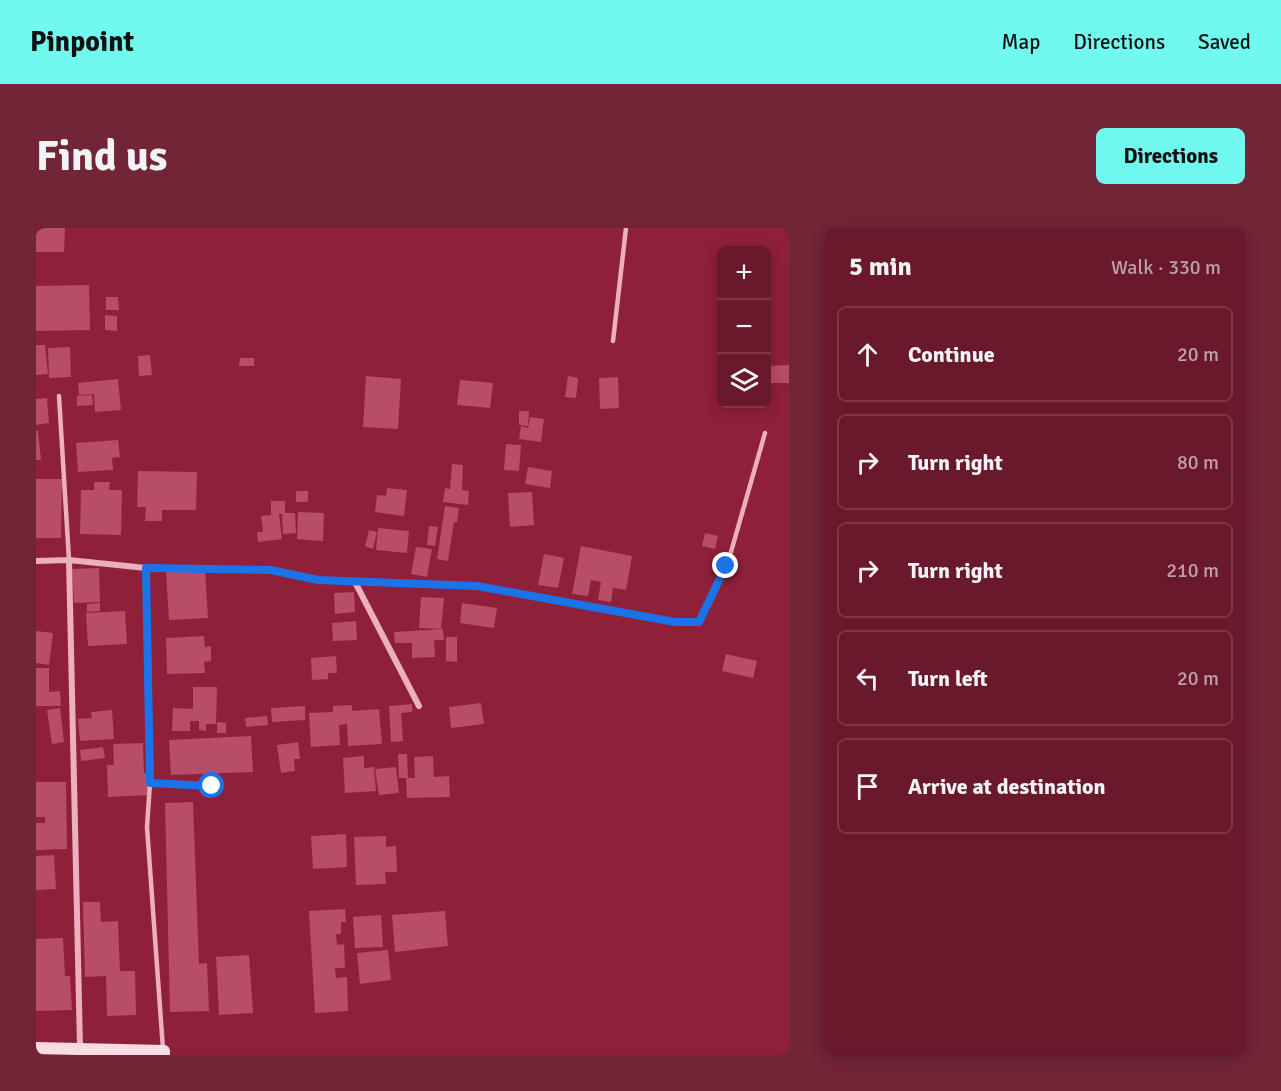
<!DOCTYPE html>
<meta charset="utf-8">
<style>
body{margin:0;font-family:Signika,sans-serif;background:#722537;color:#f1f3f6}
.controls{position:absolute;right:18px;top:18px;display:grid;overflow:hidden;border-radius:9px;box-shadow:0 3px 15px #0003}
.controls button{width:54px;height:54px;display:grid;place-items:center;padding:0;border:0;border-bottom:2px solid #7d3747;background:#6a182b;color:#f1f3f6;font:30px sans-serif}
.stop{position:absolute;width:18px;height:18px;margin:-14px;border:4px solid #1a73e8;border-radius:50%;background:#fff}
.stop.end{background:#1a73e8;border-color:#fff;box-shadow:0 2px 6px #0008}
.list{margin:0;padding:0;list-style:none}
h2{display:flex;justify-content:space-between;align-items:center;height:78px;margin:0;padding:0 24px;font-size:26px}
h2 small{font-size:20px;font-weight:400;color:#bea0a9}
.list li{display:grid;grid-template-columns:39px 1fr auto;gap:18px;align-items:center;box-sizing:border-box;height:96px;margin:0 12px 12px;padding:0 12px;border:2px solid #7d3747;border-radius:9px}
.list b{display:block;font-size:22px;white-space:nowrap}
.list em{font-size:20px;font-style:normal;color:#bea0a9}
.icon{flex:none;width:33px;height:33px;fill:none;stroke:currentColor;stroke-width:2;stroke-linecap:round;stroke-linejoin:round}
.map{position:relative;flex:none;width:753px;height:827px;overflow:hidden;border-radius:9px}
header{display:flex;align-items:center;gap:36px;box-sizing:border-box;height:84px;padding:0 30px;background:#70f9ee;color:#111}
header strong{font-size:28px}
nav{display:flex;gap:33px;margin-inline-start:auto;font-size:21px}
.intro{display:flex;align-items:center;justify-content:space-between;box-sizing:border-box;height:144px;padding:0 36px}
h1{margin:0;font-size:42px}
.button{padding:15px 27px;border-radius:9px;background:#70f9ee;color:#111;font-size:21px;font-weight:700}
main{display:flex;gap:36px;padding:0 36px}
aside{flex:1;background:#6a182b;border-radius:9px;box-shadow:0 3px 15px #0003}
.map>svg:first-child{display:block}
.building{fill:#b74d66}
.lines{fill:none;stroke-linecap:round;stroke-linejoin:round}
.service{stroke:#ecafbe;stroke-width:4.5}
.minor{stroke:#ecafbe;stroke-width:6}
.secondary{stroke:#f9dbe2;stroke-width:12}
.route{stroke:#1a73e8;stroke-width:8}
</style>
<header>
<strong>Pinpoint</strong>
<nav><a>Map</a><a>Directions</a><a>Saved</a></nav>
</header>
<div class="intro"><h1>Find us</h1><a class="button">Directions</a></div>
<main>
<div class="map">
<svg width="753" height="827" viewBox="0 0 753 827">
<rect width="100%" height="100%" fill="#8e2039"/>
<path class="building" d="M0,0H29L28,24H0Z
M53,57L54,102L0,103V58Z
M70,69H82L83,82H70Z
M69,87L81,88V103L69,102Z
M0,117H9L12,146L0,147Z
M34,119L35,149L13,150L12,120Z
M114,127L116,147L103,148L102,128Z
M204,130H218V138H203Z
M753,137V155H730V138Z
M330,148L365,151L362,201L327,199Z
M532,148L542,150L540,170L529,169Z
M582,149L583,180L564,181L563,150Z
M82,151L85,182L59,184L58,166L43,167L42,155Z
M424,152L457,155L454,180L421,177Z
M56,167L57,177L41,178V168Z
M11,170L13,195L0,197V171Z
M483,183H493L492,198L483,197Z
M494,189L508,191L505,214L483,211L485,198L492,200Z
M2,202L5,232H0V203Z
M82,212L84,229L76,230L77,242L42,244L40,215Z
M470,216L485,217L483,243L468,242Z
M416,236L427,237L426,262L433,263L432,277L407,274L409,260L414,261Z
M492,239L516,243L514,260L489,256Z
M102,243L161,244L160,282H126V293H109L110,279H101Z
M0,251H26L25,310H0Z
M58,254H74L73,262H86L85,307L44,306L45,262H58Z
M351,260L371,262L368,288L339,284L341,267L350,268Z
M260,263H272V274H260Z
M496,264L498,297L474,299L472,265Z
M235,273H249V285H259L260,305L247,306L246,286H243L246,311L222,314L221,304H227L225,288L235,287Z
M409,278L423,280L421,294H418L412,333L401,331Z
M262,284L288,285L287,313L261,311Z
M393,298L402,299L399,318L391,317Z
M342,300L373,303L371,325L340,322Z
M333,302L341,304L337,321L329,318Z
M669,305L682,308L679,321L666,318Z
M545,318L596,328L590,362L577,360L575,374L562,372L565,354L555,352L552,368L536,366Z
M380,319L396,321L391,349L375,346Z
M508,326L528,330L522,360L502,357Z
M63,340L64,374L38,375L36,341Z
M169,342L172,390L133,392L130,344Z
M318,364L319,384L299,386L298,365Z
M385,369L408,370L405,401L383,400Z
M64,375V383L51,384V376Z
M426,375L461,380L458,400L424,395Z
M89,383L91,416L52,418L50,385Z
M320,393L321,412L297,413L296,395Z
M407,401L408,412H398L399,429L376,430V415H359L358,404Z
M0,403L17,405L13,437L0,435Z
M168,408L169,419L175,418V433L168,434L169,445L131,446L130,410Z
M410,409H421V434L410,433Z
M690,426L721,433L717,450L686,443Z
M300,428L301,445H292V451L276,452L275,430Z
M0,440H13V464L24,463L25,478H0Z
M157,459H181L180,496H170V503L163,502V493H154V503H136L137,480L157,481Z
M445,475L448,496L415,500L413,479Z
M376,476V484L365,485L367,513L355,514L353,478Z
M316,477V483L343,481L346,516L312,518L311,496L303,497L304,517L275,519L273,485L297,484V478Z
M269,478V492L236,494L235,480Z
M24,480L28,514L16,516L11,482Z
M76,482L78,511L44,513L42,491L56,490L55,484Z
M231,488L232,497L210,499L209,490Z
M181,494L190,495V505H181Z
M215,508L217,544L135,547L133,512Z
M262,514L264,531H258L259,543L245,545L241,517Z
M107,515L108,545H112L113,567L72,569L71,537H78L77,516Z
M67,519L69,530L45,533L44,522Z
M362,526H371L372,550H363Z
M328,528V540L338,539L340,563L309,565L307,530Z
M397,528L398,549L413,548L414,569L371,570L370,550H379L378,529Z
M360,539L363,565L343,567L339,541Z
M0,554H30L31,621L0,622V595H9V589H0Z
M157,574L163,736L171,735L173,783L134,784L129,575Z
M310,606L311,639L277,641L275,608Z
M350,608V619L360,618L361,644H349L350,656L320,657L318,609Z
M18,627L20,661L0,662V628Z
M47,674H64L65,694L82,693L84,743H99L100,787L71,788L70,748L49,749Z
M309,681L310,694H305V706H300L301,717L308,716L309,740H299L300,750L311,749L312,783L279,785L273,683Z
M409,683L412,718L359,724L356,687Z
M345,687L347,719L319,720L317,689Z
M27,710L29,748H34L36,782L0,783V711Z
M352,722L355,752L324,756L321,725Z
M213,727L217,785L183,787L180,729Z"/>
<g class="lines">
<path class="service" d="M577,113L590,0
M23,168L33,332
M110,340L114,555L111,599L127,821
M319,354L441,358L639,394H663L691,338L729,205
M114,555L176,558"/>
<path class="minor" d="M33,332L44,819
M0,333L33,332L110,340L235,342L282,352L319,354L383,478"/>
<path class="secondary" d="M0,820L128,823V827"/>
</g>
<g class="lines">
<path class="route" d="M176,558L114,555L110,340L235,342L282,352L441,358L639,394H663L690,338"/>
</g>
</svg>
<div class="controls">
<button>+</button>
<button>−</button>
<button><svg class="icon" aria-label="layers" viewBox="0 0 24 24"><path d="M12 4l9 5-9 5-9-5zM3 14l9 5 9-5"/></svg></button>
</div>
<div class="stop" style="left:176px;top:558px"></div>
<div class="stop end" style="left:690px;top:338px"></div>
</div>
<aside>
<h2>5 min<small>Walk · 330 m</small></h2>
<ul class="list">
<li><svg class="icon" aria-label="ahead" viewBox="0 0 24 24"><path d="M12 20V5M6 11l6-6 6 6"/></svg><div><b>Continue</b></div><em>20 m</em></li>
<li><svg class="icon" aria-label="right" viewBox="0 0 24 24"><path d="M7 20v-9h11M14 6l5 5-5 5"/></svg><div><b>Turn right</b></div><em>80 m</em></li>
<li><svg class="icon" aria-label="right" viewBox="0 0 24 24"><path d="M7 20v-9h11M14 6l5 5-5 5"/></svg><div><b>Turn right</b></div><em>210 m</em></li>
<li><svg class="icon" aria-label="left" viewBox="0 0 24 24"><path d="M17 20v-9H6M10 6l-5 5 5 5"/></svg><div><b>Turn left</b></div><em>20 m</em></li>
<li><svg class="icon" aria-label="arrive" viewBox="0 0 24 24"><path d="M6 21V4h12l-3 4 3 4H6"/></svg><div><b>Arrive at destination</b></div></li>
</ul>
</aside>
</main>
